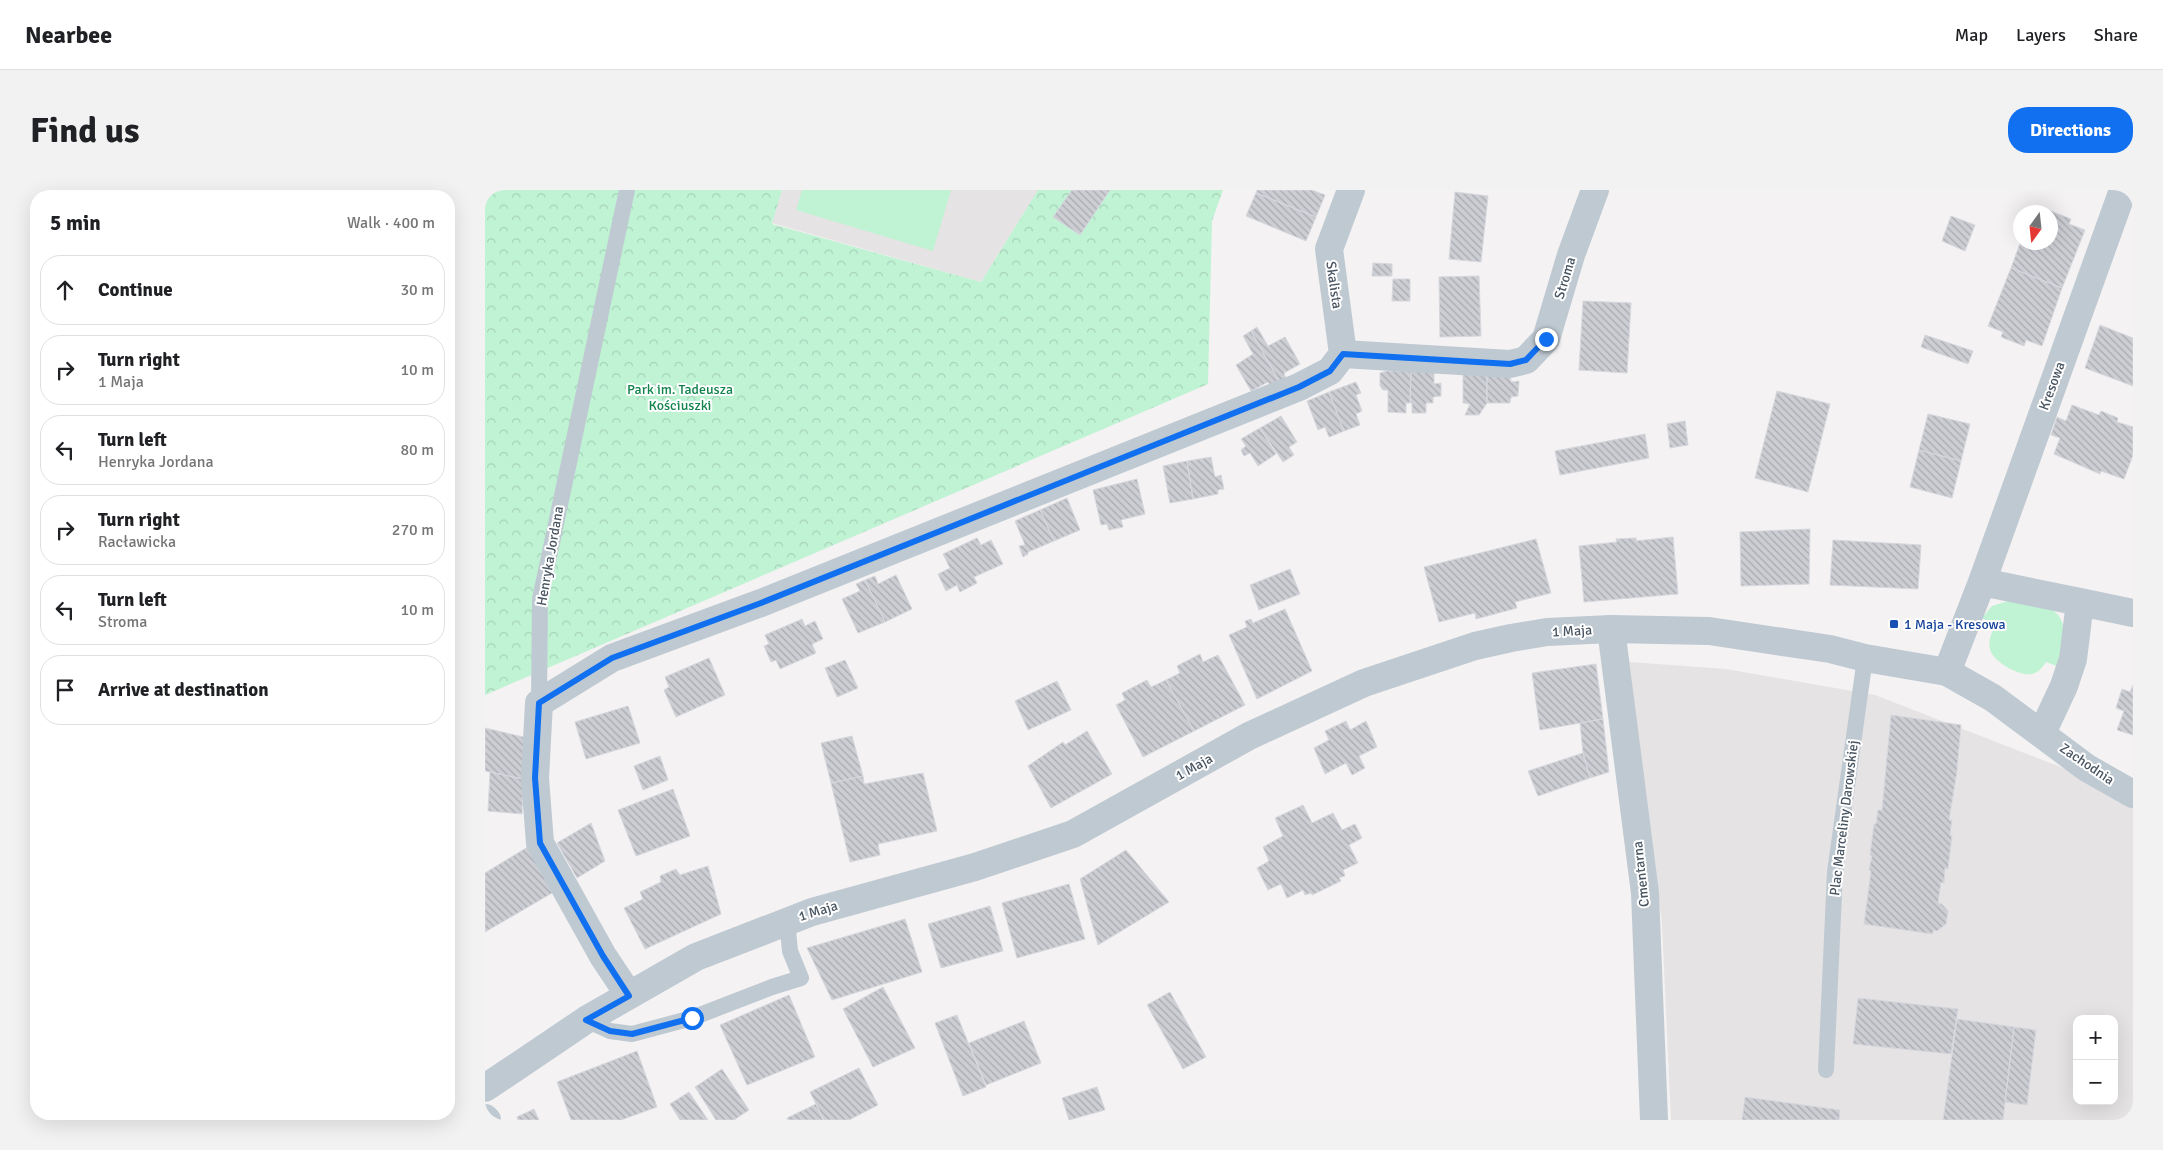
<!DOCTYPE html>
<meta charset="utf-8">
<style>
body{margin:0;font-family:Signika,sans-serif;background:#f2f2f2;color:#202124}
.controls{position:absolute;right:15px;bottom:15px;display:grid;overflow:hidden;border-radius:10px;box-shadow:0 5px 20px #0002}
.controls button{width:45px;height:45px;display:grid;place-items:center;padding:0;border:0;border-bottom:1px solid #e0e0e0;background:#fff;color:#202124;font:25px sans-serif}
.compass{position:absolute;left:1528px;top:15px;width:45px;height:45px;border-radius:50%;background:#fff;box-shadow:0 5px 20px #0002;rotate:195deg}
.stop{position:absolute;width:15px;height:15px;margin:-11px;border:4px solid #1070f0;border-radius:50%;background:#fff}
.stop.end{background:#1070f0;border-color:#fff;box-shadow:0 1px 5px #0008}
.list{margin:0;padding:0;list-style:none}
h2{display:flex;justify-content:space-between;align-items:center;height:65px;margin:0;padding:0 20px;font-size:21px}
h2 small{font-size:16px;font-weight:400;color:#757577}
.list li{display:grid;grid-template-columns:32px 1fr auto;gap:15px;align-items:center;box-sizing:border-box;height:70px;margin:0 10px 10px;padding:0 10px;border:1px solid #e0e0e0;border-radius:20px}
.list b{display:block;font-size:19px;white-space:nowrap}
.list p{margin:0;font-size:16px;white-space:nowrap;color:#757577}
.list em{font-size:16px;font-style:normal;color:#757577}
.icon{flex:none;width:28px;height:28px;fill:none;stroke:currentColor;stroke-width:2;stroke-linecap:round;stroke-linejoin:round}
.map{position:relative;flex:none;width:1648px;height:930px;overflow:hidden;border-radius:20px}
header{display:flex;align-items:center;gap:30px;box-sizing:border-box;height:70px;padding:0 25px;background:#fff;border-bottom:1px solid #e0e0e0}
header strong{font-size:24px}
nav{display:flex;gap:28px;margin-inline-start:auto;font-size:18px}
.intro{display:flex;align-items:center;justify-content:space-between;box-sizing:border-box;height:120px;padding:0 30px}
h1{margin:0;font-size:35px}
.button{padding:12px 22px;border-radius:20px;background:#1070f0;color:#fff;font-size:18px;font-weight:700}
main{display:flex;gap:30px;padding:0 30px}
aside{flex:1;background:#fff;border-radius:20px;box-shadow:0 5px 20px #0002}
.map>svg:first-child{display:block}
.education{fill:#e5e3e4;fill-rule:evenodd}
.grass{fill:#c0f3d4}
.park{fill:url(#park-crowns)}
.building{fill:url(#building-back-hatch);stroke:#d6d8de}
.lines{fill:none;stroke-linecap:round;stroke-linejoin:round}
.service{stroke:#bfc9d2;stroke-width:16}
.minor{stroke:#bfc9d2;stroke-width:28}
.tertiary{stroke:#bfc9d2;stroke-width:28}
.route{stroke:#1070f0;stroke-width:6}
.transit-dot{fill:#1a4fb4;stroke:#fff;stroke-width:2}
.labels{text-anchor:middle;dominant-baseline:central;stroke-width:4;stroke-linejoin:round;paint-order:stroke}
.street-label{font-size:14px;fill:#485561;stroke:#fff}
.park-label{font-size:14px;fill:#12834c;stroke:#fff}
.transit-label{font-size:14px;fill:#164399;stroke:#fff;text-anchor:start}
</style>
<header>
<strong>Nearbee</strong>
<nav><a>Map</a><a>Layers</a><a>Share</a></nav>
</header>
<div class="intro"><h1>Find us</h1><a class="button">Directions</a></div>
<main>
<aside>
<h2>5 min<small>Walk · 400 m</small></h2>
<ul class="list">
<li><svg class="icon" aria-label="ahead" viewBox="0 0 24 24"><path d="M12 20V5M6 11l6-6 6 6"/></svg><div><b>Continue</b></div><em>30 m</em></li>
<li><svg class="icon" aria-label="right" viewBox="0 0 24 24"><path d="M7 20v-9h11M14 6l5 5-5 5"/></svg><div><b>Turn right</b><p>1 Maja</p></div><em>10 m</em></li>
<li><svg class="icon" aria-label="left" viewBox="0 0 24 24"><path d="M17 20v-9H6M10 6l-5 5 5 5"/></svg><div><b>Turn left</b><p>Henryka Jordana</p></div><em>80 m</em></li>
<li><svg class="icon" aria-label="right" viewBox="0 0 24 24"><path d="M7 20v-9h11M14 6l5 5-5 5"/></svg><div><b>Turn right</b><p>Racławicka</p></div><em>270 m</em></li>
<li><svg class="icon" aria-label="left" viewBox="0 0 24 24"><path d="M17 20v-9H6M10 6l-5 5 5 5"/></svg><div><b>Turn left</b><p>Stroma</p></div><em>10 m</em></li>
<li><svg class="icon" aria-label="arrive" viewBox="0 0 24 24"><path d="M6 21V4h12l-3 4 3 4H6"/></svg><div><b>Arrive at destination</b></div></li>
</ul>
</aside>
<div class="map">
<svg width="1648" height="930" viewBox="0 0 1648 930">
<defs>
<pattern id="park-crowns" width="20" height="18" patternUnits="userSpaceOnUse" patternTransform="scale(1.25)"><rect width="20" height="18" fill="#c0f3d4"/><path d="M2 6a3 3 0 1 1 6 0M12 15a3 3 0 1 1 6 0" fill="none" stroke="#a6d2b9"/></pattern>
<pattern id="building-back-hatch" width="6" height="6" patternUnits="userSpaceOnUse" patternTransform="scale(1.25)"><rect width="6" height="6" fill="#ccced4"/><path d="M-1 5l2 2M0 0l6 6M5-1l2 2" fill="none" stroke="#a8aaaf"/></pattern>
</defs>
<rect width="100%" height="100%" fill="#f4f2f2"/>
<path class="education" d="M297,0H553L496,92L287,33Z
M1144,472L1241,479L1390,505L1648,605V930H1186L1177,734ZM1592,829H1629V911H1592Z"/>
<path class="grass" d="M317,0H466L448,61L311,20Z
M1523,411C1533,413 1558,414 1566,419C1586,431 1579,459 1577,478L1561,472C1558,476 1555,481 1550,483C1538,489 1511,473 1506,462C1502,453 1506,443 1511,435L1497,428L1507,416Z"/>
<path class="park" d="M0,0H297L287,34L496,92L553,0H738L727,31L723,194L0,505Z"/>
<path class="building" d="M587,0H625L595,45L568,27Z
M772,0H827L840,5L831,27L771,3Z
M970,2L1003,6L996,72L964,69Z
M771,3L831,27L821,51L761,26Z
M1563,20L1586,29L1584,34L1600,40L1577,98L1526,78L1536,51L1566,52V22H1563Z
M1466,26L1490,35L1480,61L1457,51Z
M888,73L907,74V86H887Z
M1526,78L1577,98L1557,156L1541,150L1539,156L1516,147L1518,142L1503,136Z
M994,86L996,146L955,147L954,87Z
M908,89H925V111H907Z
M1098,111L1146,113L1142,183L1094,180Z
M1615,135L1648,148V196L1600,178Z
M772,137L783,156L800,147L815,174L799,183L801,189L795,193L766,141Z
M766,141L795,193L786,197L783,192L766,201L751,175L768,164L758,146Z
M1440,145L1488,161L1483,174L1436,157Z
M902,181H926L925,213H921V223L903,222V200H898L895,196V183Z
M926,181L949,182V194L956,193V206L948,207V213H941V223H927V213H925Z
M978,182L1002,183V213L994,225H980L985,214L978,213Z
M1002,183H1025L1026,192L1034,191L1033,206L1026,207L1025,213H1002Z
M871,192L876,203L871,205L877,221L871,224L875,235L859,241L844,202Z
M1292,201L1345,214L1323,302L1270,288Z
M844,202L859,241L844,247L840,237L833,240L822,211Z
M1587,215L1614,225L1616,221L1633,228L1632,232L1648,237V265L1639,289L1616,281L1615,284L1569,264L1575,248L1566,245L1572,227L1581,231Z
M1443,224L1485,234L1476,271L1434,260Z
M796,226L812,252L804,257L809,265L798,272L775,238Z
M1200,231L1203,255L1185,258L1182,234Z
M775,238L791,264L773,276L765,263L759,266L756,260L761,256L756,249Z
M1160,244L1164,268L1075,285L1070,261Z
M1434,260L1476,271L1467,308L1425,297Z
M726,267L730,287L736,285L739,299L733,300V304L708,309L702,271Z
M702,271L708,309L685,313L678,276Z
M652,289L660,324L636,330L638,337L624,340L622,334L616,335L608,300Z
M582,308L595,340L569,351L555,320Z
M555,320L569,351L543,362V364L538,367L534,356L540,355L530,331Z
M1325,339L1324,394L1256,396L1255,342Z
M1188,347L1193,404L1099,412L1094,356L1132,352L1131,349L1151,348V351Z
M492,348L496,355L506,350L518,374L489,387L492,393L475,402L472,395L461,401L453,384L465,378L458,364Z
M1051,349L1066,403L1030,412L1032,418L991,429L990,423L954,432L939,377Z
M1348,350L1436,355L1433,399L1345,395Z
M805,379L815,404L774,420L765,395Z
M411,385L427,419L400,432L380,390L390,386L393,394Z
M380,390L400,432L373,443L357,409L375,401L371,394Z
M800,419L827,481L772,509L744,445L762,437L760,431L766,429L768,433Z
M317,429L320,436L330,431L338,449L327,454L331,463L295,479L291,470L286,472L279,456L284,454L280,445Z
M715,464L718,472L733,465L760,515L709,541L681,490L695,483L692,476Z
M224,468L240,505L191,527L179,500L184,497L180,487Z
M360,470L373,498L352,507L340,478Z
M1111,474L1118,529L1055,540L1047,483Z
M662,490L666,497L681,490L709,541L658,567L631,515L640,510L637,503Z
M572,491L586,520L543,540L530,511Z
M1648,495V545L1632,540L1639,521L1631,518L1637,499L1645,502Z
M143,516L155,553L101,569L90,532Z
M1406,525L1476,535L1472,581L1464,630H1467L1465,645L1467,646L1463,679L1460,678L1459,693L1456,692L1453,713L1457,714L1463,721L1461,734L1452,741L1449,740L1447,744L1379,734L1386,681L1384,680L1387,666L1385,665L1389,634H1391L1393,620H1397Z
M1118,529L1124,582L1105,588L1098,563L1095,533Z
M861,531L865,540L881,531L892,557L874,566L880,578L867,585L861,573L840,584L829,558L844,550L840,541Z
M0,538L47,549L38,589L0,581Z
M602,541L627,584L566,618L543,576L578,552L580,555Z
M367,546L378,586L346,593L336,553Z
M1098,563L1105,588L1053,606L1043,581Z
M175,566L183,590L158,600L149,576Z
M5,582L38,589L37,624L3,621Z
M438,583L452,641L393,654L395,665L365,672L346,593L378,586L379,594Z
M188,599L205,646L151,666L133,620Z
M818,615L827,633L848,623L857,640L870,634L877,648L864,655L873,673L858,680L860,686L854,688L856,691L827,705L826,703L820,705L818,700L802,708L796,694L783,700L772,678L784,671L778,657L798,646L790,628Z
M106,633L120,671L92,688L72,653Z
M46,655L74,699L0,742V683Z
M641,660L684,712L613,755L595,689Z
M223,676L236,724L160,759L139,718L158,709L155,702L176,692L175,686L191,679L195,685Z
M584,694L600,749L532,768L517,713Z
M505,716L518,761L456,778L443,734Z
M420,729L437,782L347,810L322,758Z
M398,797L430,858L388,877L358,819Z
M685,802L721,867L698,879L662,815Z
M304,805L330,867L262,895L235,835Z
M1373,808L1473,819L1466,864L1368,854Z
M472,825L501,897L478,906L450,833Z
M1472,829L1529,837L1518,930H1458Z
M539,831L556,873L501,895L484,853Z
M1529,837L1551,840L1542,915L1520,912Z
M152,861L172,917L136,930H86L72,892Z
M374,878L393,915L364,930H339L325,902Z
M237,879L264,920L249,930H231L210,897Z
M612,897L620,920L584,930L577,908Z
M204,902L223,930H195L185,914Z
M1260,907L1355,920L1354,930H1257Z
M331,914L338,930H303L302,928Z
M49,919L54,930H33L32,927Z"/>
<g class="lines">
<path class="service" d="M54,513L55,409L142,0
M101,830L125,841L147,844L207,828L287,797L316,788L305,761L302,731
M1341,880L1350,682L1380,468"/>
<path class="minor" d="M858,164L844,59L866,0
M1497,392L1595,412L1588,469L1579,496L1557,543
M1595,412L1648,423
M1126,439L1160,703L1169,930
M1462,482L1497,392L1638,0
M144,805L118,766L55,653L50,588L54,513L127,468L276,413L814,197L845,181L858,164L1025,174L1041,170L1061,149L1086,65L1110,0
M0,928L2,930"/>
<path class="tertiary" d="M0,898L101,830L211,767L327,722L490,677L588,644L764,546L879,493L990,456L1026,448L1062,442L1126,439L1224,441L1345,459L1380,468L1462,482L1508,508L1602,578L1648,604"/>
</g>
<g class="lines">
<path class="route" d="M207,828L147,844L125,841L101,830L144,806L118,766L55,653L50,588L54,513L127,468L276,413L814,197L845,181L858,164L1025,174L1041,170L1061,149"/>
</g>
<rect class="transit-dot" x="1404" y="429" width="10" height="10" rx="2.5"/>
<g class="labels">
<g class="street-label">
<text transform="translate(1080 88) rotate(-73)">Stroma</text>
<text transform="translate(849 95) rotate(82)">Skalista</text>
<text transform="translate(1567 196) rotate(-70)">Kresowa</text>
<text transform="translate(65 366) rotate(-80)">Henryka Jordana</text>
<text transform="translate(1087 441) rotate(-3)">1 Maja</text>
<text transform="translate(1602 574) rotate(34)">Zachodnia</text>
<text transform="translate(709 577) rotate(-29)">1 Maja</text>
<text transform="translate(1359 628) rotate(-83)">Plac Marceliny Darowskiej</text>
<text transform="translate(1156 684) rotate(-96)">Cmentarna</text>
<text transform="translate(333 721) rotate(-17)">1 Maja</text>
</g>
<g class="park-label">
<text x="195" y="199">Park im. Tadeusza<tspan x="195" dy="16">Kościuszki</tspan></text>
</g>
<g class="transit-label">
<text x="1419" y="434">1 Maja - Kresowa</text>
</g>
</g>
</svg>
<div class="controls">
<button>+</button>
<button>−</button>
</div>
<svg class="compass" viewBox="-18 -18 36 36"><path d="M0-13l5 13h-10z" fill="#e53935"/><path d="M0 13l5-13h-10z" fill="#757577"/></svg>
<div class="stop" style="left:207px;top:828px"></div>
<div class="stop end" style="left:1061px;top:149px"></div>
</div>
</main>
